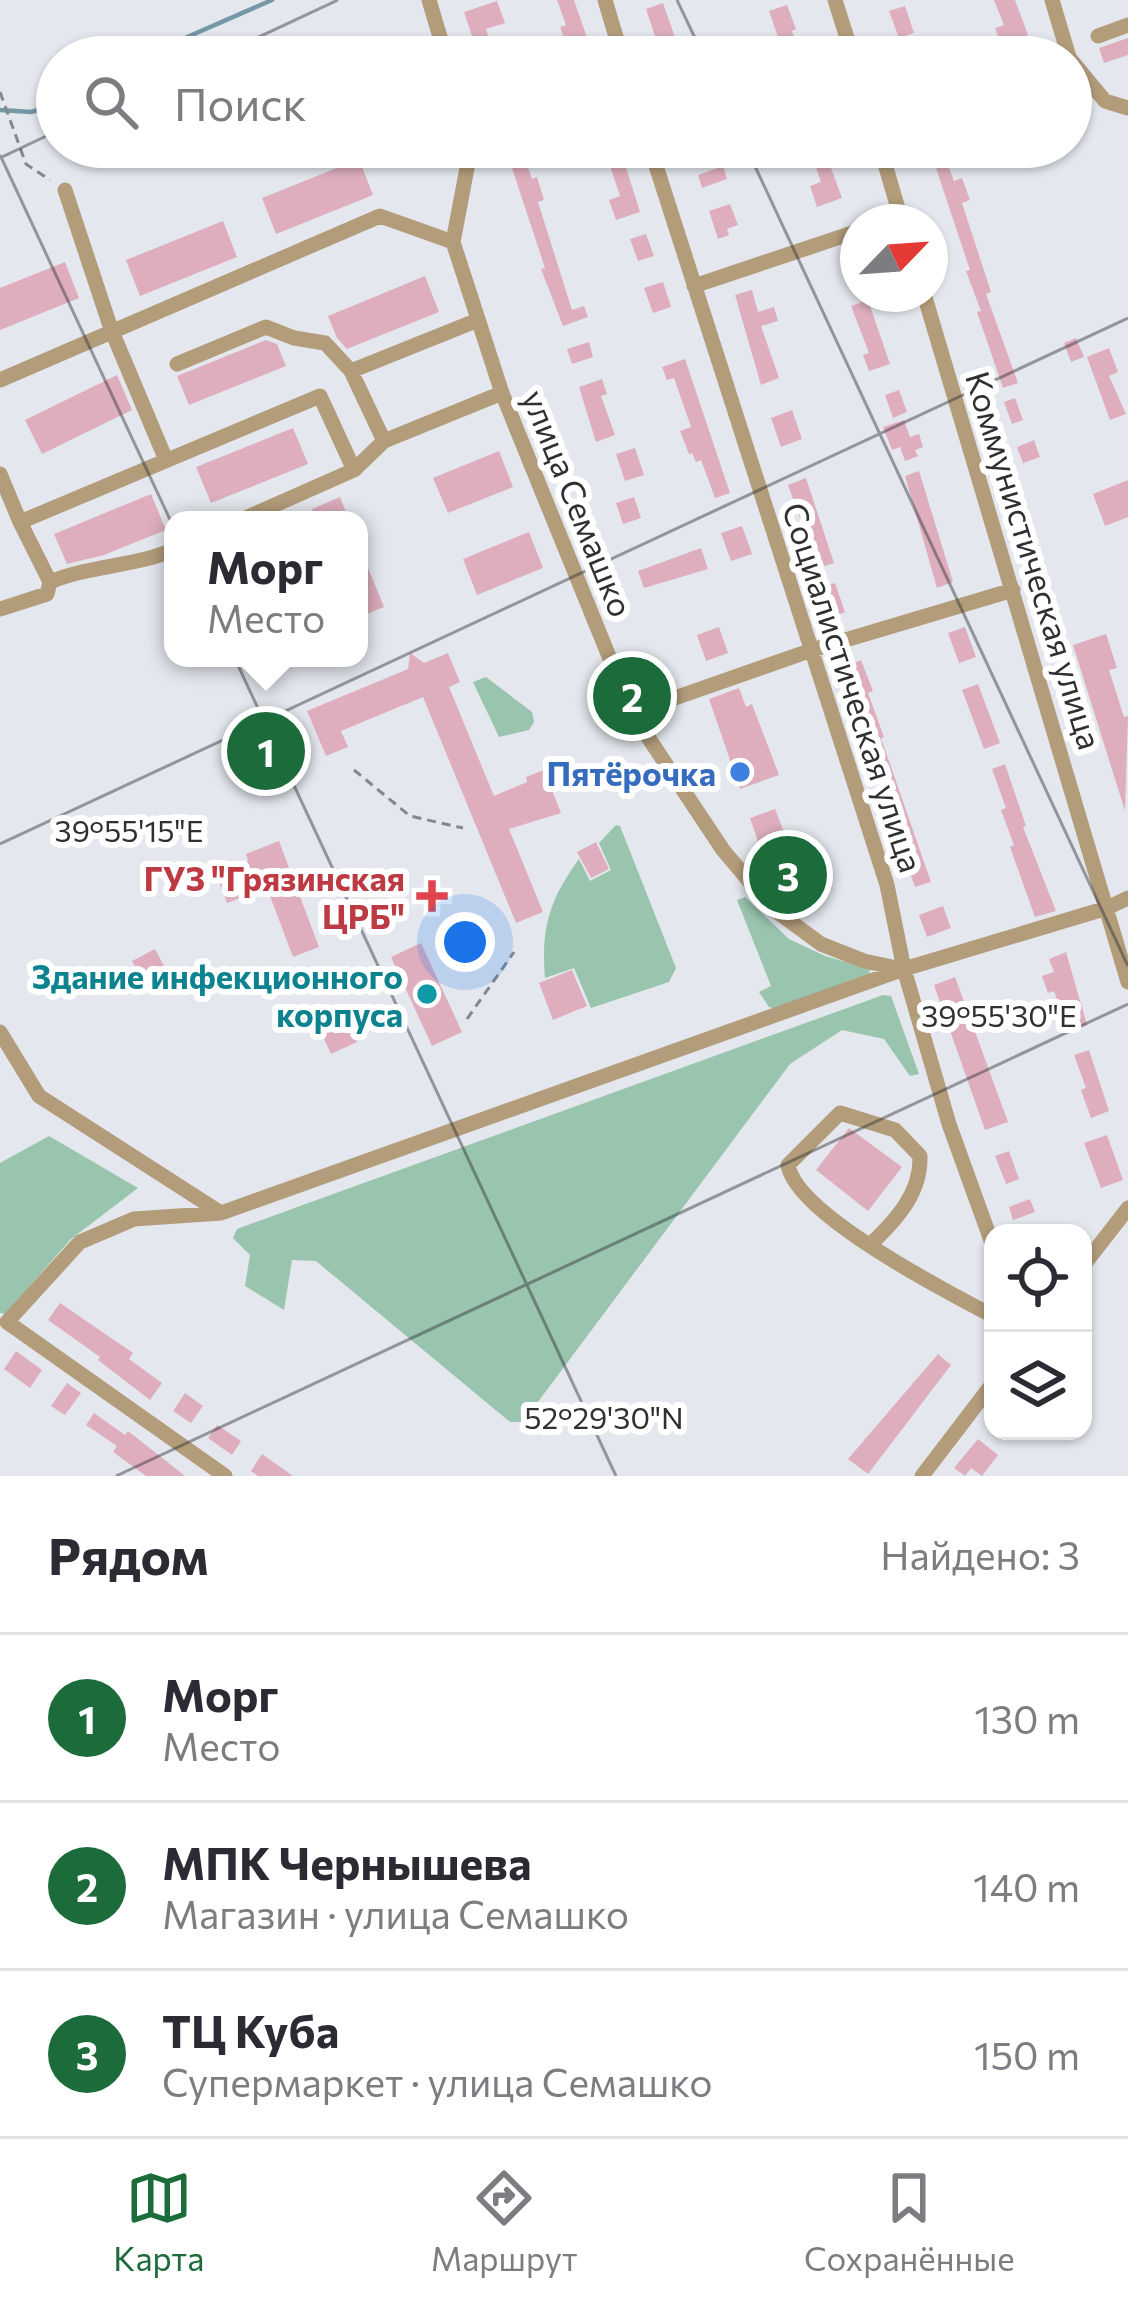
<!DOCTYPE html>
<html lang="ru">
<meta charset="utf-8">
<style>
body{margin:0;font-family:Commissioner,sans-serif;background:#f7f7f7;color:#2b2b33}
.controls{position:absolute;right:36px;bottom:36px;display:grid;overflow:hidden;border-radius:24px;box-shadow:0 3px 9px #0004}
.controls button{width:108px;height:108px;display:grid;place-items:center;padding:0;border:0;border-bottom:3px solid #e1e1e2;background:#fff;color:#2b2b33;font:60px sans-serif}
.compass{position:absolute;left:840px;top:204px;width:108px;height:108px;border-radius:50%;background:#fff;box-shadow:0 3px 9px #0004;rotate:65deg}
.you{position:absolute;left:465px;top:942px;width:42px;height:42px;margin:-30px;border:9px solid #fff;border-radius:50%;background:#1a73e8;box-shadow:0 0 0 18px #1a73e833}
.badge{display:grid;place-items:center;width:78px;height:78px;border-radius:50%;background:#1c6b3b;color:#fff;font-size:39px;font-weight:700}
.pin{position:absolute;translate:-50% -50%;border:6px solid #fff;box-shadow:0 3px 12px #0006}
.popup{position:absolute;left:164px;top:511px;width:204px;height:156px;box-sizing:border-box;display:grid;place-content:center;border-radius:24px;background:#fff;filter:drop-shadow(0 3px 9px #0005);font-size:39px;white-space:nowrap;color:#7c7c81}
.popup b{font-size:45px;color:#2b2b33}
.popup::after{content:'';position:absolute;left:50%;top:100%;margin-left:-24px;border:24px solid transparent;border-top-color:#fff}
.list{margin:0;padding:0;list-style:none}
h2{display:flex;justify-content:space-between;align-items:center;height:156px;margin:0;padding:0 48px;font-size:51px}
h2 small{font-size:39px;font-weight:400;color:#7c7c81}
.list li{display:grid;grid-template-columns:78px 1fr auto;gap:36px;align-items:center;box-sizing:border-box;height:168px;padding:0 48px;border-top:3px solid #e1e1e2}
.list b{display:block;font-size:45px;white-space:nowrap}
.list p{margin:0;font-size:39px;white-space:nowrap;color:#7c7c81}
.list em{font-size:39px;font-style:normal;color:#7c7c81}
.icon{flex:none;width:66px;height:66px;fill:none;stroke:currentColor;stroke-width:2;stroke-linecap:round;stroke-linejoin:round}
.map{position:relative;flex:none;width:1128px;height:1476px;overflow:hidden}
.search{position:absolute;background:#fff;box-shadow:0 3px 9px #0004;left:36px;right:36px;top:36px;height:132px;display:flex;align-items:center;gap:30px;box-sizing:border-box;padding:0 42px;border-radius:66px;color:#7c7c81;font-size:45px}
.sheet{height:660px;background:#fff}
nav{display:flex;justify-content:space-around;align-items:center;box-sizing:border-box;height:168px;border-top:3px solid #e1e1e2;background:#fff;font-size:33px;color:#7c7c81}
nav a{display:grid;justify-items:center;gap:6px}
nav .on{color:#1c6b3b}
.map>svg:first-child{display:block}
.green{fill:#99c4ad}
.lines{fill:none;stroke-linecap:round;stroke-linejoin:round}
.stream{stroke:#7598a6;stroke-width:4.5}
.building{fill:#deaebe}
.path{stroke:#84878b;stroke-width:3;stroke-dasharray:9 6;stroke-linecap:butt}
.minor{stroke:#b29c7a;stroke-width:15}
.ticks{fill:none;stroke:#2e3032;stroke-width:3;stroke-opacity:0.45}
.shop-dot{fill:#3f7fe0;stroke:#fff;stroke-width:4.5}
.health-dot{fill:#e0444e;stroke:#fff;stroke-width:4.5}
.culture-dot{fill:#0f9aa8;stroke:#fff;stroke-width:4.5}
.labels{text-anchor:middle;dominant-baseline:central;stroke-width:12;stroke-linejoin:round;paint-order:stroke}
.street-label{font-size:33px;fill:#2e3032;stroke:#fff}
.shop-label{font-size:33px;font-weight:bold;fill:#366cbe;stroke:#fff;text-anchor:end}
.health-label{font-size:33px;font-weight:bold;fill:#be3a42;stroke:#fff;text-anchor:end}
.culture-label{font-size:33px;font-weight:bold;fill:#0d838f;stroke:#fff;text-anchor:end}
.ticks-label{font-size:30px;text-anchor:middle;fill:#2e3032;stroke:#fff;stroke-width:12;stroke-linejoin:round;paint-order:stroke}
</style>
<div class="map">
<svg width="1128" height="1476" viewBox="0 0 1128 1476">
<rect width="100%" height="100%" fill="#e4e8ee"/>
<path class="green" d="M486,677L532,712L534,722L529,730L499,737L473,682Z
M616,825L620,826L676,968L669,982L591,1008L574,968L545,978C541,929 549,900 579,859L590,881L611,870L599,843Z
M745,897L789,939L825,956L870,969L869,974L775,1009L769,1007L759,992L771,986L737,900Z
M883,995L891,996L919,1074L910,1076L884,1039L842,1030L790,1064L523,1422H510L316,1261L292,1260L284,1310L245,1286L250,1255L233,1238L237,1229Z
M49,1136L138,1188L71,1239L5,1314L0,1313V1163Z"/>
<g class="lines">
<path class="stream" d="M158,57L185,38L272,0
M0,110L31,112L57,104"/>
</g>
<path class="building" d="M557,0H574L591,49L570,56L560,27L566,25Z
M994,0H1015L1028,35L1001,45L995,28L1004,25Z
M497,1L505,23L486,29L495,57H479L464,12Z
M663,3L682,57H662L646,9Z
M787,5L796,29L792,31L801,57H785L769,11Z
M905,6L914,33L899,38L889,11Z
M1128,38V55L1104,63L1099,48Z
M505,147H521L532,179L537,177L544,200L538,202L572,310L584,306L588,317L563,326L541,269L545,268Z
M809,147H827L831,156L827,157L842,198L817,207L810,186L821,182Z
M929,147H941L954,181L962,178L970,200L962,203L991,292L986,294L1018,383L1003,388L977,312L981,311L966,271L970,270Z
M621,152L640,212L616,220L609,200L620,196L607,157Z
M359,159L373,195L276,234L262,198Z
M723,166L727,179L702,188L698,175Z
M730,204L738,225L727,229L729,235L718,239L709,211Z
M223,221L237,257L140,296L126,260Z
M646,234L654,256L638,261L630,239Z
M858,253V275L849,279L841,259Z
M65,262L79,298L0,330V288Z
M425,276L439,312L347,349L337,338L328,316Z
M663,282L671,307L653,313L644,288Z
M752,290L758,312L774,307L778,321L761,326L779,378L761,385L735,295Z
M868,300L890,364L869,371L863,355L869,353L851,306Z
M1076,338L1084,357L1071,362L1064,343Z
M266,340L277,344L286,366L189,405L177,376Z
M589,342L593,357L572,364L567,349Z
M1109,348L1118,372L1109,376L1126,414L1110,420L1087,357Z
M685,359L730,493L715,498L701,460L696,462L692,453L689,454L680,431L691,427L674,378L667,380L662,367Z
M117,375L132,410L42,454L25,420Z
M602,379L607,394L601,396L615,435L596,442L579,387Z
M899,390L907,412L893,418L885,395Z
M1015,398L1023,420L1012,424L1004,402Z
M792,410L802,439L781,447L771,418Z
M904,420L910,437L919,434L923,447L915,450L918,456L905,461L900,447L892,450L883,427Z
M293,428L308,464L211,503L196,467Z
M1034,440L1040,457L1023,463L1017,447Z
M635,448L644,475L625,481L616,454Z
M499,451L513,487L448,513L433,478Z
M919,471L953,582L937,588L905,476Z
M806,478L834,563L818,568L788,485Z
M1128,480V517L1105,526L1093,494Z
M151,494L166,530L104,555L67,564L54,534Z
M340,497L349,520H316L312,509Z
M634,497L641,518L623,524L616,503Z
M742,526L752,554L731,561L721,533Z
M529,532L543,568L477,595L463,559Z
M359,546L384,607L359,617Z
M701,548L708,569L644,588L638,571Z
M835,583L845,612L831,618L820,588Z
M719,627L728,653L706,661L697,635Z
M965,627L976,657L959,663L948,633Z
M1106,634L1117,668L1109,670L1124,717L1128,716L1125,811L1073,645Z
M410,653L424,663L448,653L460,682L449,687L494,796L527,782L526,777L544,770L561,813L509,829L543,912L516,923L423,697L341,731L348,747L326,756L307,711L408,669Z
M861,660L873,691L868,693L884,737L881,738L931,882L915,887L888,811L892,810L844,667Z
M659,663L666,683L645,691L637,671Z
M978,684L1000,743L984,749L962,690Z
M739,688L746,707L752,704L779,775L740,789L709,699Z
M271,725L288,764L261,776L244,737Z
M1005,764L1026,826L1023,827L1056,911L1035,917L1010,847L1014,845L1001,810L1006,808L992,769Z
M775,809L806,889L782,897L765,846L760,847L750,818Z
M279,841L319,947L293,957L267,888L227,903L216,873L248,861L246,854Z
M596,842L609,869L591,878L577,852Z
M943,906L951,928L927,937L919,915Z
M421,943L462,1032L432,1046L391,957Z
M155,949L165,968L142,980L132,961Z
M1066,952L1087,1025L1069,1032L1054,991L1048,993L1042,976L1054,972L1049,959Z
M572,970L587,1006L553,1020L539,983Z
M955,977L1008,1122L985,1130L934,985Z
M346,1015L357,1042L331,1054L319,1028Z
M1089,1050L1109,1111L1091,1118L1081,1090L1086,1088L1074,1055Z
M849,1128L902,1167L868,1211L816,1170Z
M1107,1135L1123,1180L1101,1188L1084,1143Z
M1009,1151L1019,1179L1006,1184L995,1156Z
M1030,1199L1035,1212L1013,1220L1009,1207Z
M60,1303L133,1353L129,1359L162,1383L150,1400L98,1360L100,1357L48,1320Z
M16,1351L42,1370L30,1388L4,1369Z
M938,1354L951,1365L868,1474L848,1459Z
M67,1383L81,1393L65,1415L51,1406Z
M185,1393L203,1406L191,1423L173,1411Z
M94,1413L125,1435L128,1431L185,1476H146L113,1452L117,1446L86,1425Z
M217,1425L241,1441L232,1455L208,1438Z
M978,1439L998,1455L982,1476L971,1468L965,1476L954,1468Z
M262,1454L293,1476H258L251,1471Z"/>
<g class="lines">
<path class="path" d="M0,92L26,164L50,180
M354,770L410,816L463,828
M467,1019L514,952"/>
<path class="minor" d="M429,0L446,57
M605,0L622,57
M835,0L853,57
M1052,0L1069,57
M1098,36L1128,25
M1071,60L1105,101L1128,108
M471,147L453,242L502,393L632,713L723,850L772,908L821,944L864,961L902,969
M650,147L887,885L904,969L949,1124L993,1246
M880,147L902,222
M65,190L111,329L166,460
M694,286L858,231
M924,294L1128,982
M177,364L266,327L294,338L325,343L351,371
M0,380L380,216L453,242
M384,441L351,371L478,320
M0,474L20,522L320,396L354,470L384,441L502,393
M241,520L354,470
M20,522L50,582C91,565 133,567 173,550
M0,609L47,594L50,582
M632,713L812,650L1013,590
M0,1032L39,1096L221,1213
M871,1244C897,1219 921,1193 920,1156L895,1130L840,1113L788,1165C796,1214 947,1292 993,1316
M1083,1266L1128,1208
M7,1322L80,1242L134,1219L221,1213L904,969L1107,908L1128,898
M7,1322L225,1476
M922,1476L993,1383"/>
</g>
<path class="ticks" d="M677,0L704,57M216,57L338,0M746,147L1128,966M0,155L616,1476M0,158L57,131M0,844L1128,318M116,1476L1128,1004"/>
<circle class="shop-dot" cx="740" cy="772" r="12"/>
<path class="health-dot" d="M426 878h12v12h12v12h-12v12h-12v-12h-12v-12h12z"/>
<circle class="culture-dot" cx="427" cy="994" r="12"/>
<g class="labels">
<g class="street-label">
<text transform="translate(579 503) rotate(68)">улица Семашко</text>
<text transform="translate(1035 560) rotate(73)">Коммунистическая улица</text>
<text transform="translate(854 687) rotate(72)">Социалистическая улица</text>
</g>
<g class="shop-label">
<text x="716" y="772">Пятёрочка</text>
</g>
<g class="health-label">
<text x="405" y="877">ГУЗ "Грязинская<tspan x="405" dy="38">ЦРБ"</tspan></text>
</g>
<g class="culture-label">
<text x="403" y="975">Здание инфекционного<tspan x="403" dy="38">корпуса</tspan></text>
</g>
</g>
<g class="ticks-label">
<text x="129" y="842">39°55'15"E</text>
<text x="999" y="1027">39°55'30"E</text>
<text x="604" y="1429">52°29'30"N</text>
</g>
</svg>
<div class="controls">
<button><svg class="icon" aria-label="locate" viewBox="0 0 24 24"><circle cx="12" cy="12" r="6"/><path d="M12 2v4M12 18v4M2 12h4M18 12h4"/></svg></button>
<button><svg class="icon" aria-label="layers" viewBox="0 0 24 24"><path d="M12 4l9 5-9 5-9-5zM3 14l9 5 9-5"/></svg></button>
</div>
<svg class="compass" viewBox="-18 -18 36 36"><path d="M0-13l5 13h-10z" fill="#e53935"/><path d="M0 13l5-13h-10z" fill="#7c7c81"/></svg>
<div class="you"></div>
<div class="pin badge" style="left:266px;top:751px">1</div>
<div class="popup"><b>Морг</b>Место</div>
<div class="pin badge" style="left:632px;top:696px">2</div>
<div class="pin badge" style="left:788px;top:875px">3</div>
<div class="search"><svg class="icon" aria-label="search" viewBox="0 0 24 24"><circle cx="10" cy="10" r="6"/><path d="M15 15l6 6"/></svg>Поиск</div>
</div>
<section class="sheet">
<h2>Рядом<small>Найдено: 3</small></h2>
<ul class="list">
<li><span class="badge">1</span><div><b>Морг</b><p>Место</p></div><em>130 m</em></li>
<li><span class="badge">2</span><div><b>МПК Чернышева</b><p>Магазин · улица Семашко</p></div><em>140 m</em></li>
<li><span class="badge">3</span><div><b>ТЦ Куба</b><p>Супермаркет · улица Семашко</p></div><em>150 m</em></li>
</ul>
</section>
<nav>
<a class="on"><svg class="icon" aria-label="map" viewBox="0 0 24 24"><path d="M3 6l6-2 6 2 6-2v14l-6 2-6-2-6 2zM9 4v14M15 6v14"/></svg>Карта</a>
<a><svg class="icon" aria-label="directions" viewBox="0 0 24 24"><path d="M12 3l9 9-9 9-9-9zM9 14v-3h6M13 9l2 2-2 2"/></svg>Маршрут</a>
<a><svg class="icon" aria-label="saved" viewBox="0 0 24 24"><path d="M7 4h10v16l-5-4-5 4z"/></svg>Сохранённые</a>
</nav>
